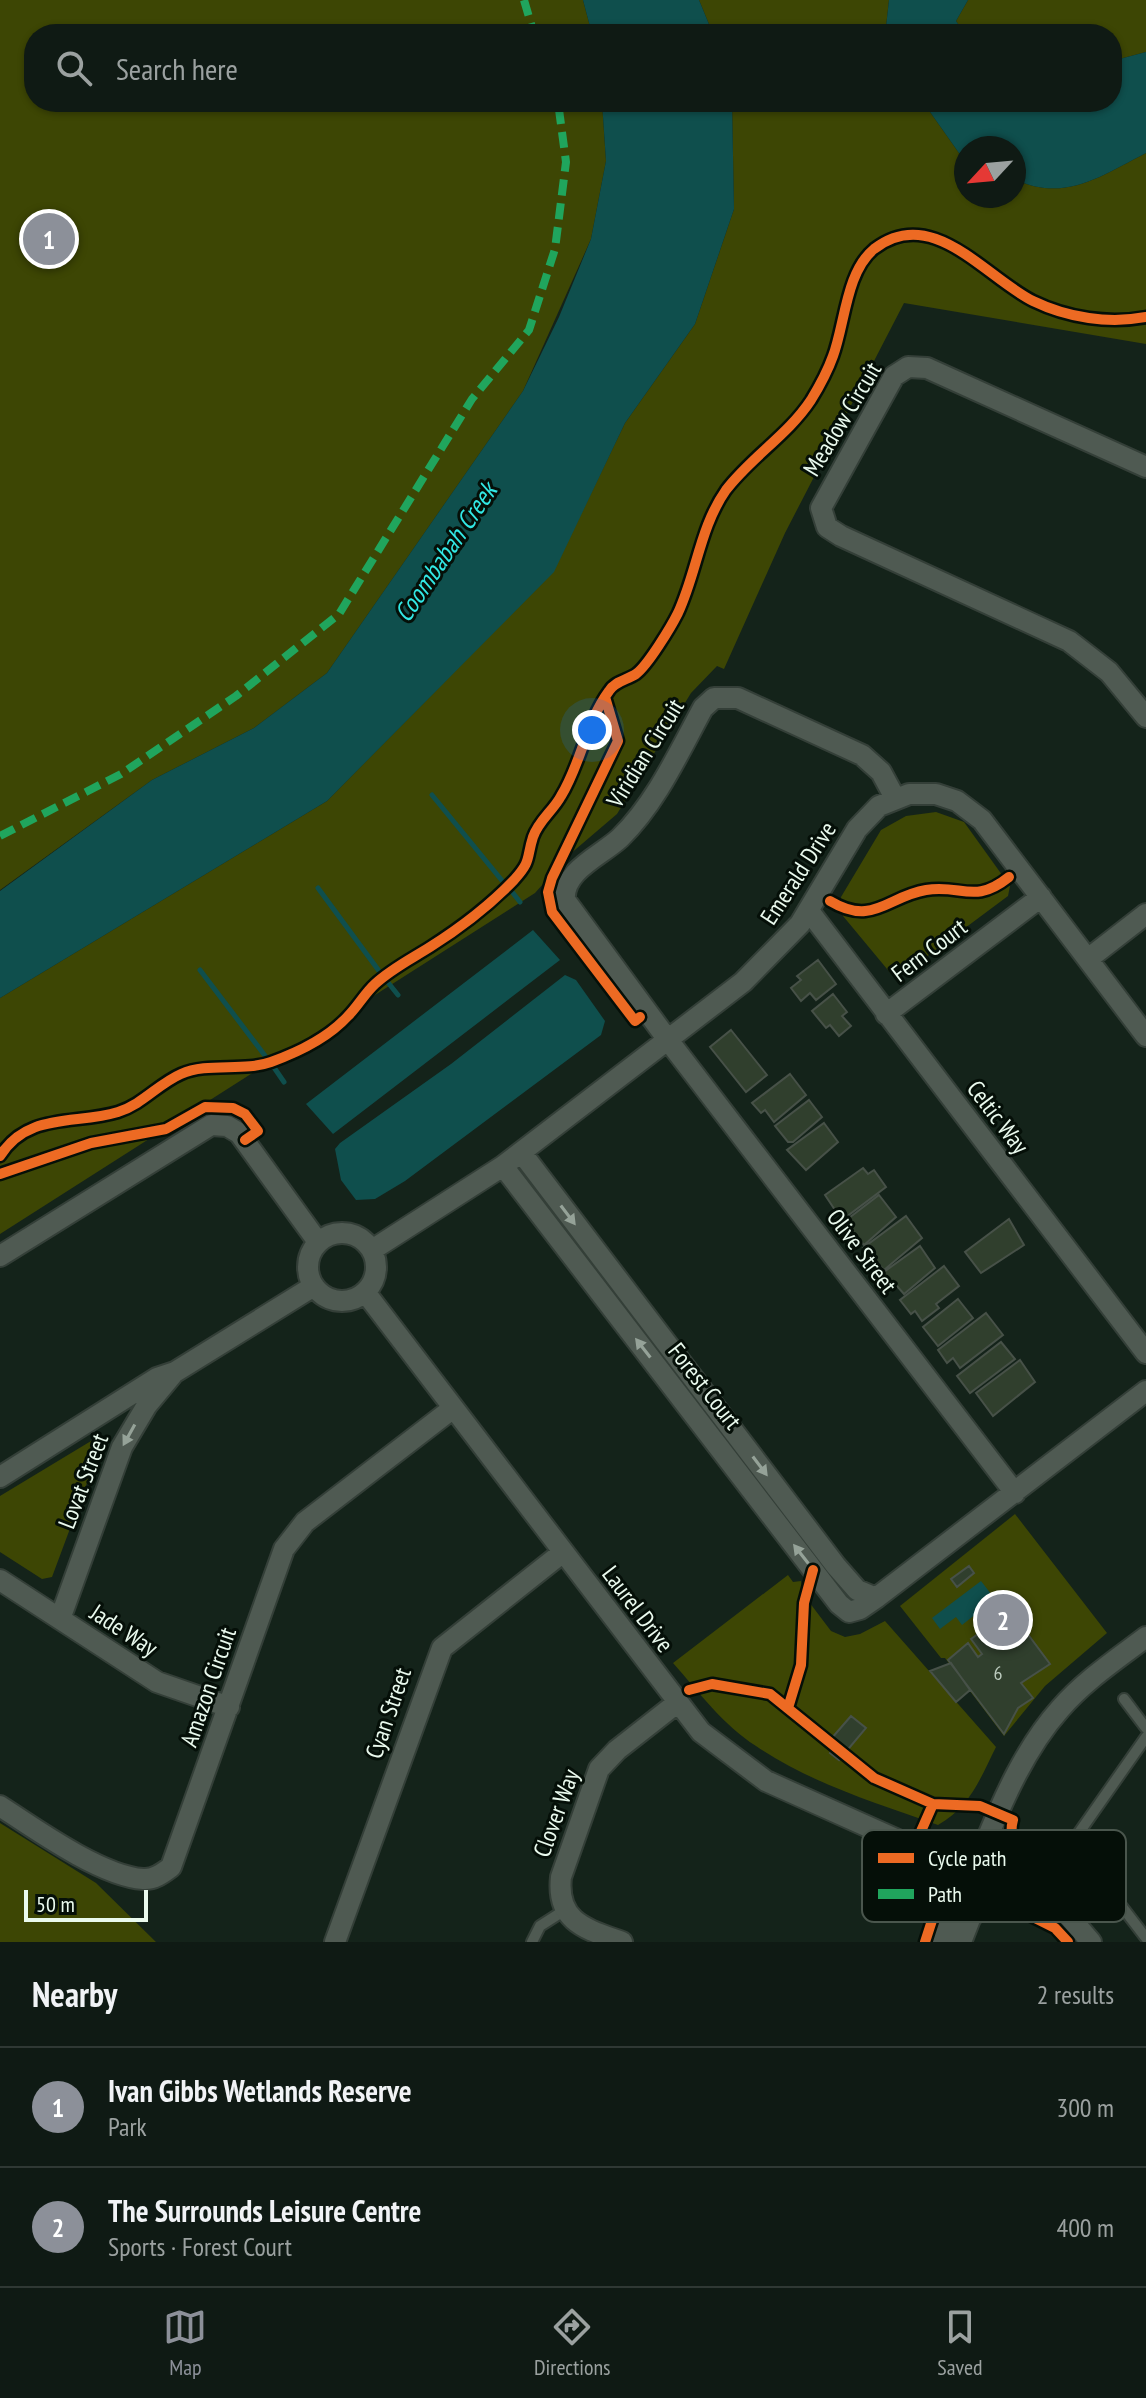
<!DOCTYPE html>
<meta charset="utf-8">
<style>
body{margin:0;font-family:"PT Sans Narrow",sans-serif;background:#1d2722;color:#f1f3f6}
.compass{position:absolute;left:954px;top:136px;width:72px;height:72px;border-radius:50%;background:#0f1a14;box-shadow:0 2px 6px #0004;rotate:244deg}
.scale{position:absolute;left:24px;bottom:20px;width:124px;box-sizing:border-box;padding-left:8px;border:4px solid #eafaee;border-top:0;font-size:22px;line-height:28px;white-space:nowrap;color:#eafaee;-webkit-text-stroke:6px #050f08;paint-order:stroke}
.you{position:absolute;left:592px;top:730px;width:28px;height:28px;margin:-20px;border:6px solid #fff;border-radius:50%;background:#1a73e8;box-shadow:0 0 0 12px #1a73e833}
.badge{display:grid;place-items:center;width:52px;height:52px;border-radius:50%;background:#8c9099;color:#fff;font-size:26px;font-weight:700}
.pin{position:absolute;translate:-50% -50%;border:4px solid #fff;box-shadow:0 2px 8px #0006}
.list{margin:0;padding:0;list-style:none}
h2{display:flex;justify-content:space-between;align-items:center;height:104px;margin:0;padding:0 32px;font-size:34px}
h2 small{font-size:26px;font-weight:400;color:#9ba1a0}
.list li{display:grid;grid-template-columns:52px 1fr auto;gap:24px;align-items:center;box-sizing:border-box;height:120px;padding:0 32px;border-top:2px solid #2f3834}
.list b{display:block;font-size:30px;white-space:nowrap}
.list p{margin:0;font-size:26px;white-space:nowrap;color:#9ba1a0}
.list em{font-size:26px;font-style:normal;color:#9ba1a0}
.icon{flex:none;width:44px;height:44px;fill:none;stroke:currentColor;stroke-width:2;stroke-linecap:round;stroke-linejoin:round}
.map{position:relative;flex:none;width:1146px;height:1942px;overflow:hidden}
.search{position:absolute;background:#0f1a14;box-shadow:0 2px 6px #0004;left:24px;right:24px;top:24px;height:88px;display:flex;align-items:center;gap:20px;box-sizing:border-box;padding:0 28px;border-radius:32px;color:#9ba1a0;font-size:30px}
.sheet{height:344px;background:#0f1a14}
nav{display:flex;justify-content:space-around;align-items:center;box-sizing:border-box;height:112px;border-top:2px solid #2f3834;background:#0f1a14;font-size:22px;color:#9ba1a0}
nav a{display:grid;justify-items:center;gap:4px}
nav .on{color:#8c9099}
.map>svg:first-child{display:block}
.green{fill:#3d4604}
.water{fill:#0f4f4d}
.lines{fill:none;stroke-linecap:round;stroke-linejoin:round}
.stream{stroke:#0f4f4d;stroke-width:5}
.building{fill:#303f2d;stroke:#475148;stroke-width:2}
.lane-casing{stroke:#343f38;stroke-width:14}
.street-casing{stroke:#343f38;stroke-width:24}
.lane{stroke:#4f5a52;stroke-width:10}
.street{stroke:#4f5a52;stroke-width:20}
.quiet{stroke:#20a55d;stroke-width:8;stroke-dasharray:16 8;stroke-linecap:butt}
.cycleway-casing{stroke:#050f08;stroke-width:15}
.cycleway{stroke:#ed6a23;stroke-width:10}
.oneway{fill:#95a298}
.labels{text-anchor:middle;dominant-baseline:central;stroke-width:6;stroke-linejoin:round;paint-order:stroke}
.number-label{font-size:20px;fill:#bccbbe}
.street-label{font-size:24px;fill:#eafaee;stroke:#050f08}
.water-label{font-size:26px;font-style:italic;fill:#32e8e5;stroke:#050f08}
.key{fill:#050f08;stroke:#4a564d;stroke-width:2}
.key-label{font-size:22px;fill:#eafaee}
</style>
<div class="map">
<svg width="1146" height="1942" viewBox="0 0 1146 1942">
<rect width="100%" height="100%" fill="#14231a"/>
<path class="green" d="M0,0H583L592,34H34V102H602L606,161L591,239L523,391L327,673L254,728L152,780L0,890Z
M699,0H889L886,27L889,34H713Z
M968,0H1146V52L1112,61V34H965L956,21Z
M732,102H923L959,153L966,156V196H1014V179C1065,203 1101,176 1146,153V344L904,303L785,533L724,669L717,666L691,693L617,814L569,855L535,893L0,1234V998L327,801L553,572L625,423L695,324L734,209Z
M936,812L964,822L1010,886L1008,896L902,975H892L843,916L841,897L881,830L906,816Z
M96,1438L100,1448L52,1577L42,1579L0,1552V1496Z
M1015,1514L1107,1633L1045,1686L1004,1736L945,1658H941L900,1606Z
M788,1575L793,1582L801,1581L803,1594L831,1631L845,1637L860,1634L885,1621L996,1747C980,1779 970,1807 938,1825C876,1803 810,1783 756,1746C723,1725 699,1692 673,1663Z
M0,1823L96,1883L156,1942H0Z"/>
<path class="water" d="M583,0H699L713,34H592Z
M889,0H968L956,21L965,34H889L886,27Z
M1146,52V153C1101,176 1065,203 1014,179V148H966V156L959,153L923,102H1112V61Z
M602,102H732L734,209L695,324L625,423L554,572L327,801L0,998V891L152,780L254,728L327,673L523,391L559,317L591,239L606,161Z
M533,930L560,960L333,1134L306,1104Z
M565,975L576,980L605,1021L601,1035L405,1181L375,1199L356,1200L341,1180L335,1149L340,1143L451,1064Z
M981,1581L995,1599L962,1625L956,1617L940,1629L932,1618Z"/>
<g class="lines">
<path class="stream" d="M432,795L504,883
M318,888L382,975
M509,888L520,902
M200,970L266,1057
M386,980L398,995
M273,1066L284,1082"/>
</g>
<path class="building" d="M818,960L836,984L816,1000L810,993L801,1001L791,988L801,980L797,976Z
M833,994L847,1012L842,1016L851,1026L839,1036L830,1025L826,1028L812,1011Z
M731,1030L767,1075L746,1092L710,1047Z
M790,1074L806,1095L774,1122L765,1110L761,1113L752,1103Z
M809,1100L822,1117L793,1142H788L775,1126Z
M824,1123L838,1142L806,1170L787,1150Z
M863,1168L868,1174L874,1170L886,1187L846,1217L839,1208L835,1210L825,1195Z
M879,1195L896,1217L864,1245L854,1233L851,1235L845,1221Z
M906,1216L922,1238L884,1270L863,1248Z
M1009,1219L1024,1245L981,1273L965,1252Z
M920,1246L935,1268L904,1294L897,1286L892,1289L881,1274Z
M944,1266L959,1286L936,1304L939,1308L922,1321L915,1311L911,1314L900,1300Z
M958,1299L973,1318L938,1346L923,1327Z
M986,1313L1003,1335L960,1368L953,1358L947,1363L938,1350Z
M1001,1342L1015,1359L970,1393L957,1376Z
M1020,1360L1035,1382L993,1416L976,1393Z
M969,1566L974,1573L957,1587L951,1579Z
M1015,1608L1029,1625L1024,1629L1050,1664L1021,1683L1033,1698L1018,1708L1004,1734L948,1660L968,1643L978,1657L982,1654L971,1639Z
M951,1663L970,1690L956,1702L930,1671Z
M851,1716L866,1728L839,1760L830,1753L837,1744L831,1739Z"/>
<g class="lines">
<g class="lane-casing">
<path id="lane" d="M1124,1699L1146,1728
M1146,1737L1076,1837L1083,1856L1146,1938
M532,1942L540,1926L565,1910"/>
</g>
<g class="street-casing">
<path id="street" d="M1146,467L927,368L908,367L894,376L821,508L827,527L841,536L1069,641L1109,672L1146,717
M895,798L881,772L862,755L738,698H714L703,708C679,752 656,803 620,838C602,855 562,871 565,900L668,1040L1015,1493
M809,911L1146,1353
M1088,959L1146,914
M886,1014L1041,897
M521,1152L836,1566L857,1590L876,1598
M503,1166L839,1604L849,1612L860,1609L876,1598L1146,1391
M308 1267a34 34 0 1 1 68 0a34 34 0 1 1-68 0Z
M372,1250L503,1166L743,982L800,924L857,829L879,806L909,794H936L957,801L982,820L1146,1036
M0,1256L211,1125L227,1126L239,1133L318,1242
M365,1292L701,1732L766,1781L949,1863
M0,1477L157,1378L175,1372L314,1286
M0,1580L157,1682L229,1707
M60,1619L122,1447L147,1405L172,1375
M0,1806C35,1829 101,1876 143,1879C154,1880 163,1873 171,1867L284,1549L305,1522L452,1409
M948 1873a28 28 0 1 1 56 0a28 28 0 1 1-56 0Z
M984,1846C1003,1799 1026,1747 1060,1709C1084,1681 1117,1659 1146,1637
M1001,1884L1066,1913L1091,1942
M335,1942L442,1648L562,1553
M622,1942C586,1929 556,1922 561,1877L599,1769L617,1750L677,1703
M941,1942L953,1909L954,1890
M961,1942L970,1919L982,1900"/>
</g>
<use href="#lane" class="lane"/>
<use href="#street" class="street"/>
<path class="quiet" d="M524,0L534,34
M0,836L121,774L236,696L339,614L472,399L529,330L555,249L566,162L558,102"/>
<g class="cycleway-casing">
<path id="cycleway" d="M605,697L618,741L552,878L548,892L552,912L635,1021L640,1017
M830,901C873,927 888,896 926,890C962,884 974,905 1009,877
M0,1156C28,1112 75,1125 118,1112C143,1104 158,1084 181,1074C208,1062 243,1072 271,1062C299,1052 328,1038 348,1016C358,1006 365,993 375,984C391,969 411,959 430,947C460,928 489,906 514,880C532,860 526,859 533,837C539,820 553,811 561,796C581,764 586,722 609,691C615,681 627,680 636,674C648,665 671,627 678,613C697,572 700,527 726,490C751,457 788,435 811,400C819,387 828,370 833,356C845,324 846,272 874,249C932,204 985,277 1033,301C1068,318 1109,324 1146,317
M0,1174L91,1143L166,1129L205,1107L233,1108L245,1114L258,1131L245,1140
M689,1690L712,1684L770,1694L874,1778L933,1804L907,1863L923,1873L937,1905L925,1942
M788,1708L801,1665L804,1603L813,1570
M933,1804L980,1806L1013,1820C1007,1841 1021,1864 1038,1878L1023,1912L1055,1928L1068,1942"/>
</g>
<use href="#cycleway" class="cycleway"/>
</g>
<defs><path id="oneway-solid" d="M-6-.8H1V-3.2L6.5 0L1 3.2V.8H-6Z" transform="scale(2)"/></defs>
<g class="oneway">
<use href="#oneway-solid" transform="translate(568 1215) rotate(53)"/>
<use href="#oneway-solid" transform="translate(643 1348) rotate(-128)"/>
<use href="#oneway-solid" transform="translate(129 1435) rotate(119)"/>
<use href="#oneway-solid" transform="translate(760 1466) rotate(53)"/>
<use href="#oneway-solid" transform="translate(801 1554) rotate(-128)"/>
</g>
<g class="labels">
<g class="number-label">
<text x="998" y="1673">6</text>
</g>
<g class="street-label">
<text transform="translate(842 419) rotate(-59)">Meadow Circuit</text>
<text transform="translate(645 753) rotate(-58)">Viridian Circuit</text>
<text transform="translate(798 873) rotate(-57)">Emerald Drive</text>
<text transform="translate(929 950) rotate(-37)">Fern Court</text>
<text transform="translate(998 1117) rotate(53)">Celtic Way</text>
<text transform="translate(862 1251) rotate(53)">Olive Street</text>
<text transform="translate(705 1386) rotate(52)">Forest Court</text>
<text transform="translate(83 1481) rotate(-69)">Lovat Street</text>
<text transform="translate(638 1609) rotate(53)">Laurel Drive</text>
<text transform="translate(124 1630) rotate(33)">Jade Way</text>
<text transform="translate(208 1687) rotate(-71)">Amazon Circuit</text>
<text transform="translate(388 1713) rotate(-71)">Cyan Street</text>
<text transform="translate(556 1813) rotate(-70)">Clover Way</text>
</g>
<g class="water-label">
<text transform="translate(445 552) rotate(-56)">Coombabah Creek</text>
</g>
</g>
<rect x="862" y="1830" width="264" height="92" rx="12" class="key"/>
<rect x="878" y="1853" width="36" height="10" fill="#ed6a23"/>
<rect x="878" y="1889" width="36" height="10" fill="#20a55d"/>
<g class="key-label">
<text x="928" y="1866">Cycle path</text>
<text x="928" y="1902">Path</text>
</g>
</svg>
<svg class="compass" viewBox="-18 -18 36 36"><path d="M0-13l5 13h-10z" fill="#e53935"/><path d="M0 13l5-13h-10z" fill="#9ba1a0"/></svg>
<div class="scale">50 m</div>
<div class="you"></div>
<div class="pin badge" style="left:49px;top:239px">1</div>
<div class="pin badge" style="left:1003px;top:1620px">2</div>
<div class="search"><svg class="icon" aria-label="search" viewBox="0 0 24 24"><circle cx="10" cy="10" r="6"/><path d="M15 15l6 6"/></svg>Search here</div>
</div>
<section class="sheet">
<h2>Nearby<small>2 results</small></h2>
<ul class="list">
<li><span class="badge">1</span><div><b>Ivan Gibbs Wetlands Reserve</b><p>Park</p></div><em>300 m</em></li>
<li><span class="badge">2</span><div><b>The Surrounds Leisure Centre</b><p>Sports · Forest Court</p></div><em>400 m</em></li>
</ul>
</section>
<nav>
<a class="on"><svg class="icon" aria-label="map" viewBox="0 0 24 24"><path d="M3 6l6-2 6 2 6-2v14l-6 2-6-2-6 2zM9 4v14M15 6v14"/></svg>Map</a>
<a><svg class="icon" aria-label="directions" viewBox="0 0 24 24"><path d="M12 3l9 9-9 9-9-9zM9 14v-3h6M13 9l2 2-2 2"/></svg>Directions</a>
<a><svg class="icon" aria-label="saved" viewBox="0 0 24 24"><path d="M7 4h10v16l-5-4-5 4z"/></svg>Saved</a>
</nav>
